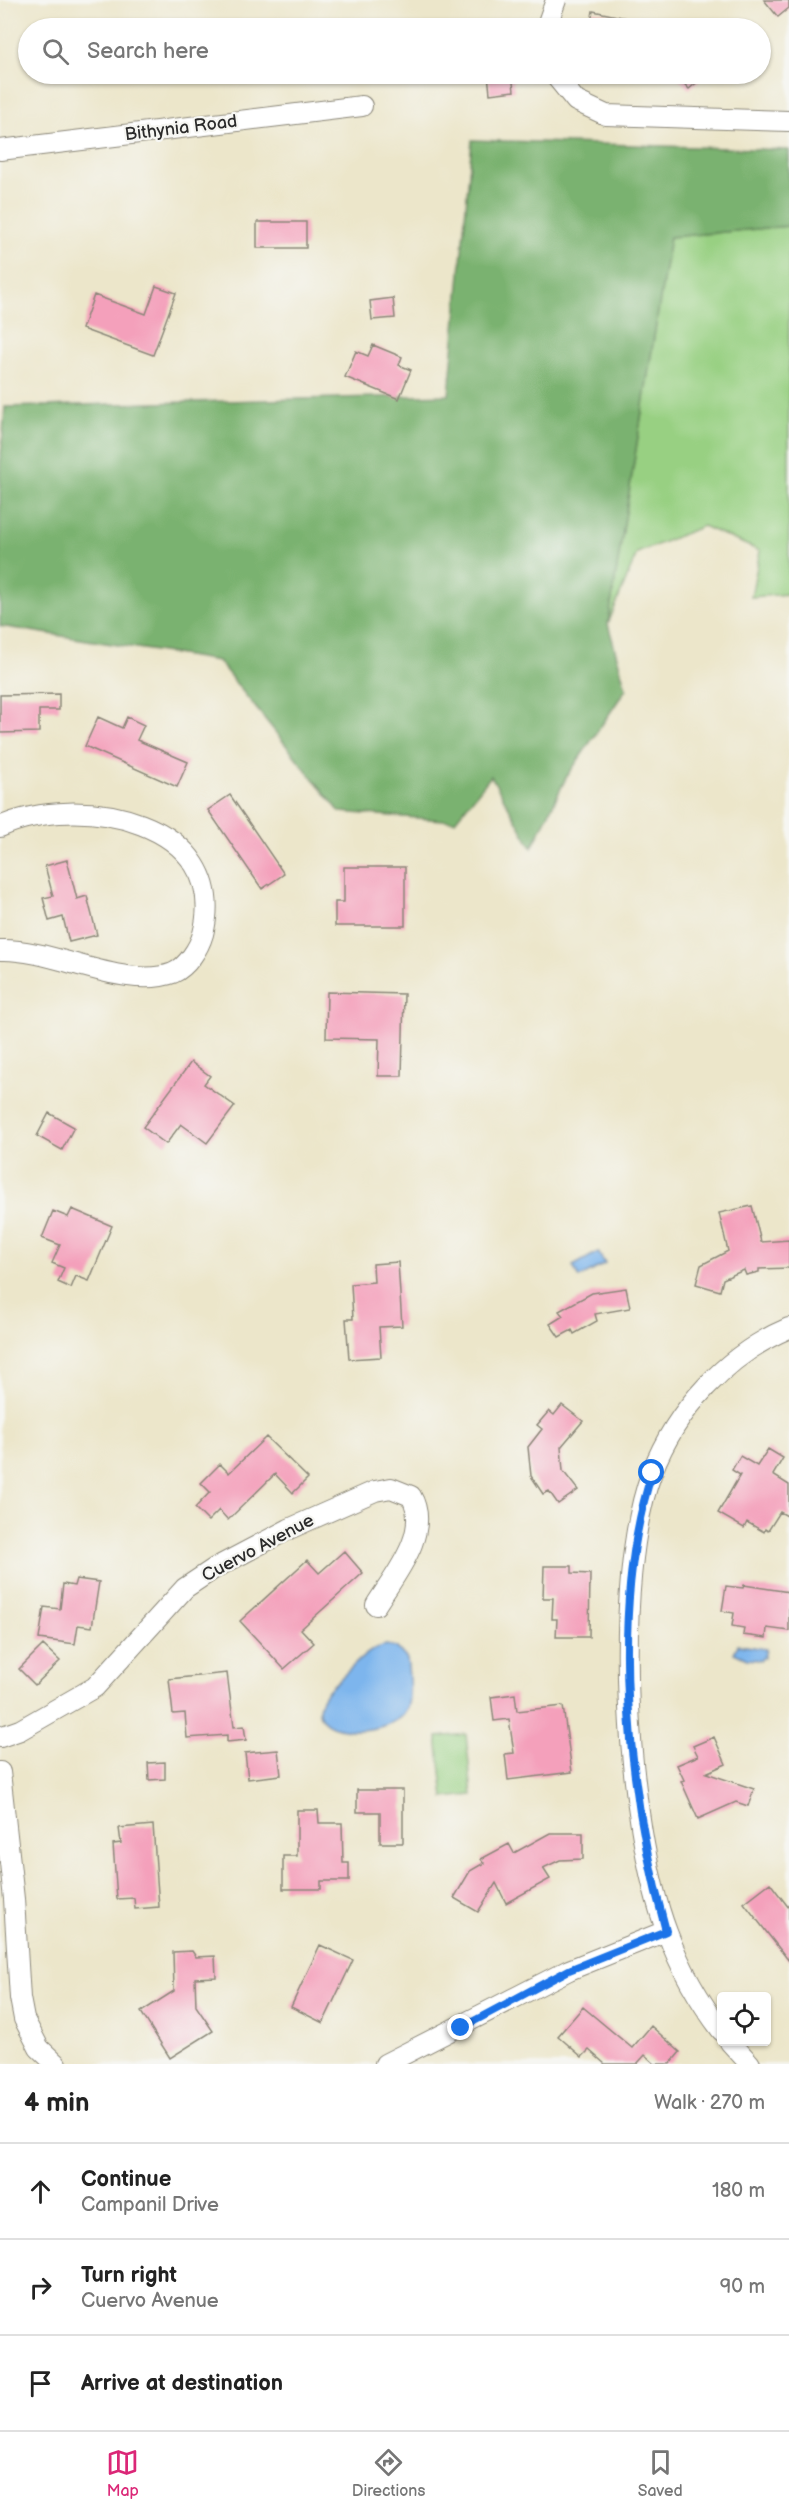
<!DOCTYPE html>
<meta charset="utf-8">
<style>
body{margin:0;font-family:"Balsamiq Sans",sans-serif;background:#f2f2f2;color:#222}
.controls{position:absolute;right:18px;bottom:18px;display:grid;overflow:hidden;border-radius:6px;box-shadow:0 2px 4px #0004}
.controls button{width:54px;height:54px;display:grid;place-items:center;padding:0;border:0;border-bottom:2px solid #e0e0e0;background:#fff;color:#222;font:30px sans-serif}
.stop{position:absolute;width:18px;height:18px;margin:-14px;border:4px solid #1a73e8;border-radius:50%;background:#fff}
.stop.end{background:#1a73e8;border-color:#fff;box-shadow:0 2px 6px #0008}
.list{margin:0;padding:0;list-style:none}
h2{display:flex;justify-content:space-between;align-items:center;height:78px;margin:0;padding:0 24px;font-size:26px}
h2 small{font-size:20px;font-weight:400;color:#767676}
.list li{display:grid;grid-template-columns:39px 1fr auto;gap:18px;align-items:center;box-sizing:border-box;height:96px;padding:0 24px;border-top:2px solid #e0e0e0}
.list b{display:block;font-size:22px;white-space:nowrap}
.list p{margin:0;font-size:20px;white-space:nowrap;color:#767676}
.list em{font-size:20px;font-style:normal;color:#767676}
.icon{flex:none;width:33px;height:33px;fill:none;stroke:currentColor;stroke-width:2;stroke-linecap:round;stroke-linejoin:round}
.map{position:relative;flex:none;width:789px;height:2064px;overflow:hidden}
.search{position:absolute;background:#fff;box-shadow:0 2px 4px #0004;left:18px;right:18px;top:18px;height:66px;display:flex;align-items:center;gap:15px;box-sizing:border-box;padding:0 21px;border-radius:33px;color:#767676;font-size:22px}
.sheet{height:366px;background:#fff}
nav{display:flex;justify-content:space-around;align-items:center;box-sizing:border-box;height:84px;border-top:2px solid #e0e0e0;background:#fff;font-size:16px;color:#767676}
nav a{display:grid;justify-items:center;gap:3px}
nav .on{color:#db2777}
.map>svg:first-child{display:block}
.green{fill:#98d082;stroke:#627e56;stroke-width:1.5}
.forest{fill:#7ab270;stroke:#526e4e;stroke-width:1.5}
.water{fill:#7db5ed;stroke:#54708c;stroke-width:1.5}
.building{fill:#f4a0bb}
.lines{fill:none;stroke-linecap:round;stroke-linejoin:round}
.minor-casing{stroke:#8c887a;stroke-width:22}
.minor{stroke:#fff;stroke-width:20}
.route{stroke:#1a73e8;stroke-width:8}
.labels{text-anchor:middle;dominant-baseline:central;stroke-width:4.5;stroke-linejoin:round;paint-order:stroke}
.street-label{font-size:18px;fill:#2b2b2b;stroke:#f6f6f2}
</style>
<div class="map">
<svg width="789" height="2064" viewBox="0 0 789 2064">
<rect width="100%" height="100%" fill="#f6f6f2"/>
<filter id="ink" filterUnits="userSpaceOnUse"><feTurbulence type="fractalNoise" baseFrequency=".0167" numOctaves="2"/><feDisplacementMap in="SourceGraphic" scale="12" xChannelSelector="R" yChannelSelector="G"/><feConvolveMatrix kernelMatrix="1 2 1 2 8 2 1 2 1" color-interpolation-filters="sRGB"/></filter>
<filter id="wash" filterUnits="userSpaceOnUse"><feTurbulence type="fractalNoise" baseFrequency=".008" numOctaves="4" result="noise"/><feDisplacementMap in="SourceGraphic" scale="24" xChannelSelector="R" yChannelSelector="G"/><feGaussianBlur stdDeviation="1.35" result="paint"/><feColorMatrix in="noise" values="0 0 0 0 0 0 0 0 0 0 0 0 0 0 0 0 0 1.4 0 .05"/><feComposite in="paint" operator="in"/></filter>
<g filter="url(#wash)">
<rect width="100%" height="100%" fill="#ece6ca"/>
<path class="green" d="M789,226V594L751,597L760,551L703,526L637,553L608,624L670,237Z
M466,1734L472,1795L444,1798L437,1737Z"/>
<path class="forest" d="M472,140L789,150V226L670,237L608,624L626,689L566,778L532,848L491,776L455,821L340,812L218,661L0,626V468L5,407L449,395Z"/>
<path class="water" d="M598,1252L605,1264L579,1278L573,1266Z
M386,1645L396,1647L407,1659C409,1673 412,1697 406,1710C393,1738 294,1740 325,1694C329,1688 337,1682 342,1677C356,1664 367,1649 386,1645Z
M738,1645L766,1649L764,1657L760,1660L747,1659L734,1653Z"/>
<g id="blocks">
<path class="building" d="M764,0H789V8L778,17Z
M593,11L646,22V28H590Z
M488,74H512L514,91L490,94Z
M675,74H707L689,89Z
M257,222H306V248H257Z
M156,286L176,293L153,355L82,329L94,295L146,314Z
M393,298L395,318L372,320L370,301Z
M373,345L402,357L399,365L411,370L399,399L345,377L356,351L368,356Z
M59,694V710H39V732L0,733V695Z
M98,717L122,728L127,717L144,725L137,740L188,762L177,787L85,746Z
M230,795L284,874L262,889L208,810Z
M67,860L77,899L87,896L97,935L69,942L63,917L49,921L43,898L53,896L45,866Z
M344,867H405V926H335V902H344Z
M327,992L404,994L402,1076H378L379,1039L326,1038Z
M191,1062L210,1076L204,1084L235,1106L207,1143L181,1124L166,1144L143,1127Z
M49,1113L74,1127L62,1150L37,1136Z
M752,1206L761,1242L789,1240V1268L759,1269V1272L746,1275L744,1270L723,1279L720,1291L696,1284L701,1265L728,1251L719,1213Z
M72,1209L112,1226L89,1281L76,1276L71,1288L58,1282L64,1268L52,1263L60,1245L42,1238L53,1211L68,1217Z
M398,1262L402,1326L379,1327L381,1357L349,1359L346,1319H353L351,1284L374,1282L373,1264Z
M626,1288L630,1308L595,1314L597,1321L574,1334L572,1330L559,1337L550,1324L563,1316L559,1311L592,1293Z
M562,1405L583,1421L561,1447L563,1471L578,1490L558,1504L549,1491L543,1494L531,1476L528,1447L542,1429L537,1425L549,1411L554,1415Z
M266,1437L308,1478L293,1493L275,1474L228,1520L219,1510L208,1521L195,1508L210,1492L201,1483L220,1464L229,1473Z
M768,1449L783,1458L773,1475L789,1485V1517L780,1512L768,1531L765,1529L764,1532L747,1522L744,1528L718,1513L740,1475L732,1470L740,1456L757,1466Z
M344,1551L363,1573L301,1629L314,1643L284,1669L240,1621L307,1560L319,1573Z
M544,1566H572V1573L590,1574L589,1637H556L557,1619H552L553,1598H543Z
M76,1579L99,1582L92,1627L78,1625L75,1644L39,1639L44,1607L60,1609L63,1584L74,1586Z
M744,1585L789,1592V1631L767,1628L766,1638L743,1635L744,1628L732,1626L734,1613L722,1611L726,1586L743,1588Z
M43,1645L60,1661L35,1685L19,1669Z
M227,1673L234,1727L244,1726L246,1740L227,1742V1735L187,1738L185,1713L173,1714L169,1679Z
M515,1694L517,1711L563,1706L572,1772L508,1780L505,1754L514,1753L509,1719L494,1721L491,1697Z
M714,1737L726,1764L706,1773L754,1789L748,1806L736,1802L698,1819L681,1781L684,1780L677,1765L698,1756L693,1746Z
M278,1750L281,1775L248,1779L245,1753Z
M165,1762V1779L149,1780L148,1763Z
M357,1790H403V1843H380V1812H357Z
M297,1810H318L319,1823H342L343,1863H349V1881H321V1889H283V1856H297Z
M153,1825L159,1907L135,1909L134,1898L117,1899L113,1844L121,1843L119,1828Z
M550,1833H583V1859L560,1860L543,1868L550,1879L506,1903L496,1883L478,1912L454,1898L470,1871L484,1863L481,1859L509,1844L514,1853Z
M770,1883L789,1908V1961L744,1903Z
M320,1945L353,1960L323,2023L291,2007Z
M192,1951L196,1957L215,1956L216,1977L195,1978L196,2006L213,2031L170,2058L141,2012L174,1991L173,1952Z
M583,2007L632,2048L651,2026L680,2052L670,2064H655L645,2055L637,2064H605L589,2050L582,2057L558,2036Z"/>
</g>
</g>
<g filter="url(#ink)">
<use href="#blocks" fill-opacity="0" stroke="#8c887a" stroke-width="1.5"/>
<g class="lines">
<g class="minor-casing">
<path id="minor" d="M546,28L556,0
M554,74L576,101L606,115L789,121
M0,150L362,106
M0,827C78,791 232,821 203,934C199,948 187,967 173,973C125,991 53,948 0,950
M0,1737L20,1730L95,1687L185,1588L215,1568L289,1529L375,1491L391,1488L411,1496C432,1532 394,1576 376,1605
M0,1772L14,1899L20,1998L24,2019L39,2048L56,2064
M722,2031C699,2001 680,1967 667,1932C626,1824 611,1580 652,1472C676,1410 727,1354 789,1328
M730,2042L750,2064
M385,2064L569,1970L666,1931"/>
</g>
<use href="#minor" class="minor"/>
</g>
</g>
<g class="lines" filter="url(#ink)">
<path class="route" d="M461,2028L569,1970L666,1931C628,1794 608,1611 652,1473"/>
</g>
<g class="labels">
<g class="street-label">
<text transform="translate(181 128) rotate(-7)">Bithynia Road</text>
<text transform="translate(258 1548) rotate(-28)">Cuervo Avenue</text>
</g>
</g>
</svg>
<div class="controls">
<button><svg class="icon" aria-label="locate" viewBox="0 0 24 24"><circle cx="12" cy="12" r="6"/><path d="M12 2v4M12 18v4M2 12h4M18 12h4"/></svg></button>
</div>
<div class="stop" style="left:652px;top:1473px"></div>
<div class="stop end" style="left:461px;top:2028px"></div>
<div class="search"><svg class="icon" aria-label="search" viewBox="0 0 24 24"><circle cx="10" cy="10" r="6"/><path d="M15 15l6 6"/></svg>Search here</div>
</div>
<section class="sheet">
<h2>4 min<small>Walk · 270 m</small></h2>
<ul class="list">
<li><svg class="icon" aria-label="ahead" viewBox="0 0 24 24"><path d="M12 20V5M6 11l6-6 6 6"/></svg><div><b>Continue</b><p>Campanil Drive</p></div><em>180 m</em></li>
<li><svg class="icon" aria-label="right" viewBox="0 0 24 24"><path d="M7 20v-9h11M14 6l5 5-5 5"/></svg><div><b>Turn right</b><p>Cuervo Avenue</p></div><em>90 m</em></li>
<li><svg class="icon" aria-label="arrive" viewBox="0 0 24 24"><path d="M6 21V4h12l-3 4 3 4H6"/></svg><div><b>Arrive at destination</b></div></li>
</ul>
</section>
<nav>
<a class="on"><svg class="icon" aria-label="map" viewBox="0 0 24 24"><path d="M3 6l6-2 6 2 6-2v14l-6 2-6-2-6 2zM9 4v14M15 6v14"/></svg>Map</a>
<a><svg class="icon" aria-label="directions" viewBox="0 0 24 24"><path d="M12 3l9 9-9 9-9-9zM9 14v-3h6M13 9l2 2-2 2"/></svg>Directions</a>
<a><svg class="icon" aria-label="saved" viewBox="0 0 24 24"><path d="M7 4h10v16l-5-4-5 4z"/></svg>Saved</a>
</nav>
